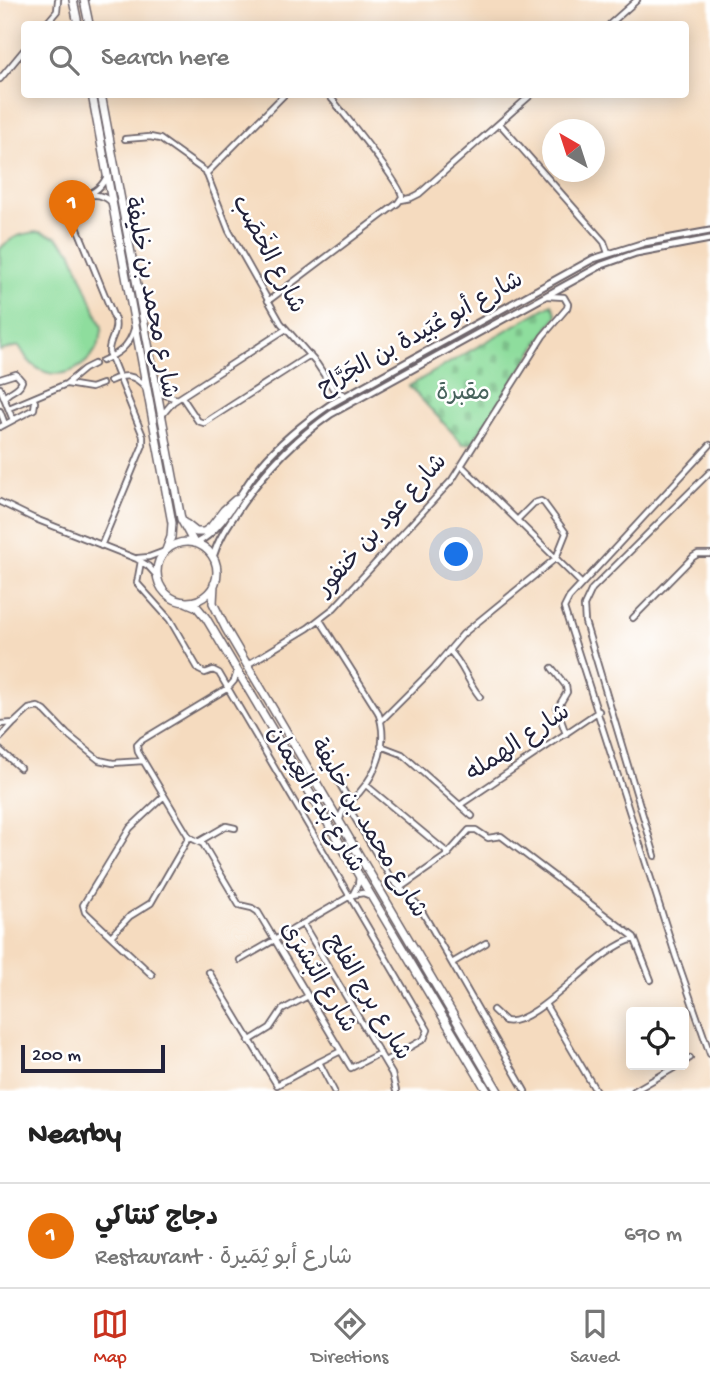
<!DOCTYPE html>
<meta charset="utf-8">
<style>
body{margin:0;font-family:"Gochi Hand","Playpen Sans Arabic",sans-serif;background:#f2f2f2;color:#222}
.controls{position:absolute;right:21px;bottom:21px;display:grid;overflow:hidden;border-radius:7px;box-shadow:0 4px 18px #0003}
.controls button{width:63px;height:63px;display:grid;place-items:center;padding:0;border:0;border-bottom:2px solid #e0e0e0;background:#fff;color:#222;font:35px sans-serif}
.compass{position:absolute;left:542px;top:119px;width:63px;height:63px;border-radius:50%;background:#fff;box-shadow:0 4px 18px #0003;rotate:321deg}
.scale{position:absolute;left:21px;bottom:18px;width:144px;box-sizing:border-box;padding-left:7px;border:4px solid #22223b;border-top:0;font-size:19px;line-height:24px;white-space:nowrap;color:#22223b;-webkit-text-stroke:5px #fff;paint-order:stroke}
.you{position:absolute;left:457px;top:555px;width:24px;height:24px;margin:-18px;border:5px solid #fff;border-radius:50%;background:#1a73e8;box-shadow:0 0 0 10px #1a73e833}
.badge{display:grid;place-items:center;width:46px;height:46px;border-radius:50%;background:#c8321e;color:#fff;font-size:23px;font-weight:700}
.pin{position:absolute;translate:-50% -58px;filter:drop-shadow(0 2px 4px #0008)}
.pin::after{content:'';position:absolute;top:37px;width:24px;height:21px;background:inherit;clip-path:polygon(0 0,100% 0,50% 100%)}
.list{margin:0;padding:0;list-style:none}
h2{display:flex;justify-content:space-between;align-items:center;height:91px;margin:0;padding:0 28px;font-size:30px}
h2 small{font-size:23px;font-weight:400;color:#767676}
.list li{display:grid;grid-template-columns:46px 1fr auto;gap:21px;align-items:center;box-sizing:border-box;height:105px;padding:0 28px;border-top:2px solid #e0e0e0}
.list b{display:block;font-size:26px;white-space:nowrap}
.list p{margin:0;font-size:23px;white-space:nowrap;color:#767676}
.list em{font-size:23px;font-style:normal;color:#767676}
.icon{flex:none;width:38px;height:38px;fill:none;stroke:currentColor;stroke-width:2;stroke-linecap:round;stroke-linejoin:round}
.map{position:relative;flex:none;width:710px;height:1091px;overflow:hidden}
.search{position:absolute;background:#fff;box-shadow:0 4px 18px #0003;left:21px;right:21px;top:21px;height:77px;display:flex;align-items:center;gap:18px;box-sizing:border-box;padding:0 24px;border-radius:7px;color:#767676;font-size:26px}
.sheet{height:196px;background:#fff}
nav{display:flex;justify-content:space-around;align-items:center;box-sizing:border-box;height:98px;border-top:2px solid #e0e0e0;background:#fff;font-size:19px;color:#767676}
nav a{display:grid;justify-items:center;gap:4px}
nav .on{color:#c8321e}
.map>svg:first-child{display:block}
.grass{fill:#8edd9d;stroke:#58806c;stroke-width:2}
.cemetery{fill:url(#cemetery-stones);stroke:#58806c;stroke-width:2}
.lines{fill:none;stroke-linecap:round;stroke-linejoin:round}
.minor-casing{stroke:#6c6369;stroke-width:8}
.secondary-casing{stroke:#6c6369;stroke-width:9}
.trunk-casing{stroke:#6c6369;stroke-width:10}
.minor{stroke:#fff;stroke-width:4.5}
.secondary{stroke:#fff;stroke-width:5}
.trunk{stroke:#fff;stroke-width:7}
.labels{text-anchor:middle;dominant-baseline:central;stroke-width:5;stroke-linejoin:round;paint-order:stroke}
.street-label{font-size:24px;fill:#22223b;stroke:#fff}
.park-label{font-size:24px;fill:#48635d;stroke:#fff}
</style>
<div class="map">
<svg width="710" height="1091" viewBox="0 0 710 1091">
<defs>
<pattern id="cemetery-stones" width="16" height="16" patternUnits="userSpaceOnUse" patternTransform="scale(1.75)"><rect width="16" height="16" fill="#8edd9d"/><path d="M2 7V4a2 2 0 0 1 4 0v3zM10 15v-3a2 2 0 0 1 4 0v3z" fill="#7abd88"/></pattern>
</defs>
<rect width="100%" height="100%" fill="#fff"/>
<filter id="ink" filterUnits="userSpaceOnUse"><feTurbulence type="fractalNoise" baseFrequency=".0143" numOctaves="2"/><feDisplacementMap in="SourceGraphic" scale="14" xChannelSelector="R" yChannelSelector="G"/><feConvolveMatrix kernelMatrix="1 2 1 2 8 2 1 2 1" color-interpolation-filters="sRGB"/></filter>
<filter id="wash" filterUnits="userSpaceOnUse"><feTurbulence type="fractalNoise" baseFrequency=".00686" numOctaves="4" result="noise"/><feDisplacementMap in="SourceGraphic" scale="28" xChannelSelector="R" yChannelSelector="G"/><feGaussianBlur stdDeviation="1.57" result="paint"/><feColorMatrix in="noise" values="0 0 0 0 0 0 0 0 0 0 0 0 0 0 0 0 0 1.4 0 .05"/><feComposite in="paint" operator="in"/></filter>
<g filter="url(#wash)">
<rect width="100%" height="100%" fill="#f5dbbf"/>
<path class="grass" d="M40,232L56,237L71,251L102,327C102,363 56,392 28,360C25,356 22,350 19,346L0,351V249C12,236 23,233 40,232Z"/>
<path class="cemetery" d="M552,304L557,315L472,443L463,444L409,386Z"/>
</g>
<g filter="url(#ink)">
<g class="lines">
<g class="minor-casing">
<path id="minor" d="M46,24L57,11L58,0
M610,24L637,0
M0,79L24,50
M500,124L604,242L608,253
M125,139L150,137L160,139L206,172L229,231L281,323L317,364L334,390L345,395
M207,173L285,94
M57 203a10 10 0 1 1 20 0a10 10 0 1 1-20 0Z
M74,195C89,197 99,191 106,178
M401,200L411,198L419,194L532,94
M76,206C85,194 98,191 110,201
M75,209V222L115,320C118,334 108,340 109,352L143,436V445L101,546
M268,301L398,203L402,197C402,185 340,109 328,94
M102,361C118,354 129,347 134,329
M0,379L16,374L22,381C19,391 9,390 4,398
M110,381C125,374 134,374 145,387
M67,384L91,388L102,384
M0,388L13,420
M159,393L177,399
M182,397L198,421L204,423L310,355
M9,408L66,384L84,369L94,364
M0,411L5,424
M163,414L173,402L286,329
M0,427L34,409L35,402L33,398
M710,445L569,598L564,608L676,957L710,1054
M463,467L582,584
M0,502L33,518L137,559L148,566L157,576
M138,558L149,557L165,551
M141,561L137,583L170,620L199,670L205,673L213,670L219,673L428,1030L424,1039L385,1061
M633,618L693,557L698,554H710
M320,620L378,712C389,742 378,771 359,793C351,801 342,808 340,819
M449,650C463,664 467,681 480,697
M247,665L308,628L334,608L452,480L543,336L567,308L568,304L564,297L547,296
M552,668L566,686L567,692L557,709L566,734
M381,721L434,668L463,634L556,558L566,533L544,503L541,501L534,503L517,520
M0,724L14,723L29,709L38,707L45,711L67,734L99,760L113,763L143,761
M0,738L13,724
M381,746L402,754L472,816
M0,750L20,768
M330,767L350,802
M366,785L449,854
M347,805L392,880L419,906L525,1091
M460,805L599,711
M189,837L203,844L239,905L252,908L258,912L351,1068L380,1053
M189,837L138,752L137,745L142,740L228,688L234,681L237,672
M200,841L226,826L235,828
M655,856L585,622L584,606L592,589L710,472
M400,888L446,856L469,830H476L488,838L501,836L634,937L651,980
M353,894L358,884L359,877
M303,924L392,1074L396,1091
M111,936L130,916L151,903L189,837
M240,960L352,895L363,893L371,896
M452,963L486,943
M209,972L277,1085L319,1062L334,1091
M152,975L85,912L83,905L130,828L164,796
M545,1004L596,1091
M493,1010L505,1021C536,1028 599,945 635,939
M249,1041L270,1028L282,1010L308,996
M319,1062L341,1051
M684,1062L690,1058
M634,1091L679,1065"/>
</g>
<g class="secondary-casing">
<path id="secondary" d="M196,543C223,531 242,488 261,465C281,441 305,422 331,404L593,259L644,243L710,231
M213,557C219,537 230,522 242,504C267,468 295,439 331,414L602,265L636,253L710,239"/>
</g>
<g class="trunk-casing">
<path id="trunk" d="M73,0L78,24
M84,0L89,24
M92,94L172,523L171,537L166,550
M101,94L181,519L194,543
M186,524L196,532H204L211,527L224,510L235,500
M157 572a30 30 0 1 1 60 0a30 30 0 1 1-60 0Z
M214,584L213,603L226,629L498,1091
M185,602L197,607L206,618L487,1091"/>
</g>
<use href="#minor" class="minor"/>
<use href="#secondary" class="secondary"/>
<use href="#trunk" class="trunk"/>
</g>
</g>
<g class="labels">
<g class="street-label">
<text transform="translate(267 255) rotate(62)">شارع الخَصَب</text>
<text transform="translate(149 298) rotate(79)">شارع محمد بن خليفة</text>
<text transform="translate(421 335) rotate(-29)">شارع أبو عُبَيدة بن الجَرَّاح</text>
<text transform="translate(383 526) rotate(-48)">شارع عود بن خنفور</text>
<text transform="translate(519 744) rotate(-34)">شارع الهمله</text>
<text transform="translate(314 800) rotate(59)">شارع بَدع العِيمان</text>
<text transform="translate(367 829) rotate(59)">شارع محمد بن خليفة</text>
<text transform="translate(317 978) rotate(59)">شارع البُشرَى</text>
<text transform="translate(367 998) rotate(59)">شارع برج الفلج</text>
</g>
<g class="park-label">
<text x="463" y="394">مقبرة</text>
</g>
</g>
</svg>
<div class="controls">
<button><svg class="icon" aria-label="locate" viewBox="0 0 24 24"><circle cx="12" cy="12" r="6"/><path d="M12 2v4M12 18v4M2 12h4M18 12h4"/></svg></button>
</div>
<svg class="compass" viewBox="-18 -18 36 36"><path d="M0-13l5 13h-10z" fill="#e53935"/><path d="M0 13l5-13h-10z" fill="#767676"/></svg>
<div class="scale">200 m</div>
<div class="you"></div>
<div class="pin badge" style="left:72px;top:238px;background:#e8710a">1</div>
<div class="search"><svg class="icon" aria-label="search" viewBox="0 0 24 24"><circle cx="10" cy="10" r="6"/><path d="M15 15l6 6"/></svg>Search here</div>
</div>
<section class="sheet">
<h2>Nearby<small></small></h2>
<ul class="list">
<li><span class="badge" style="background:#e8710a">1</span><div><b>دجاج كنتاكي</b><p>Restaurant · شارع أبو ثِمَيرة</p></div><em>690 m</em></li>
</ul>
</section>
<nav>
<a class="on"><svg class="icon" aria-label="map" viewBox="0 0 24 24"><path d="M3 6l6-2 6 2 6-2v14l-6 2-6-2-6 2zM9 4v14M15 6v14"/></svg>Map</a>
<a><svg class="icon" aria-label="directions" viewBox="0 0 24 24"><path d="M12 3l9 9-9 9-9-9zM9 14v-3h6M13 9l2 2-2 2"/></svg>Directions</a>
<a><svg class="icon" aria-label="saved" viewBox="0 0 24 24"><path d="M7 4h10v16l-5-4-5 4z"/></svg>Saved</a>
</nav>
